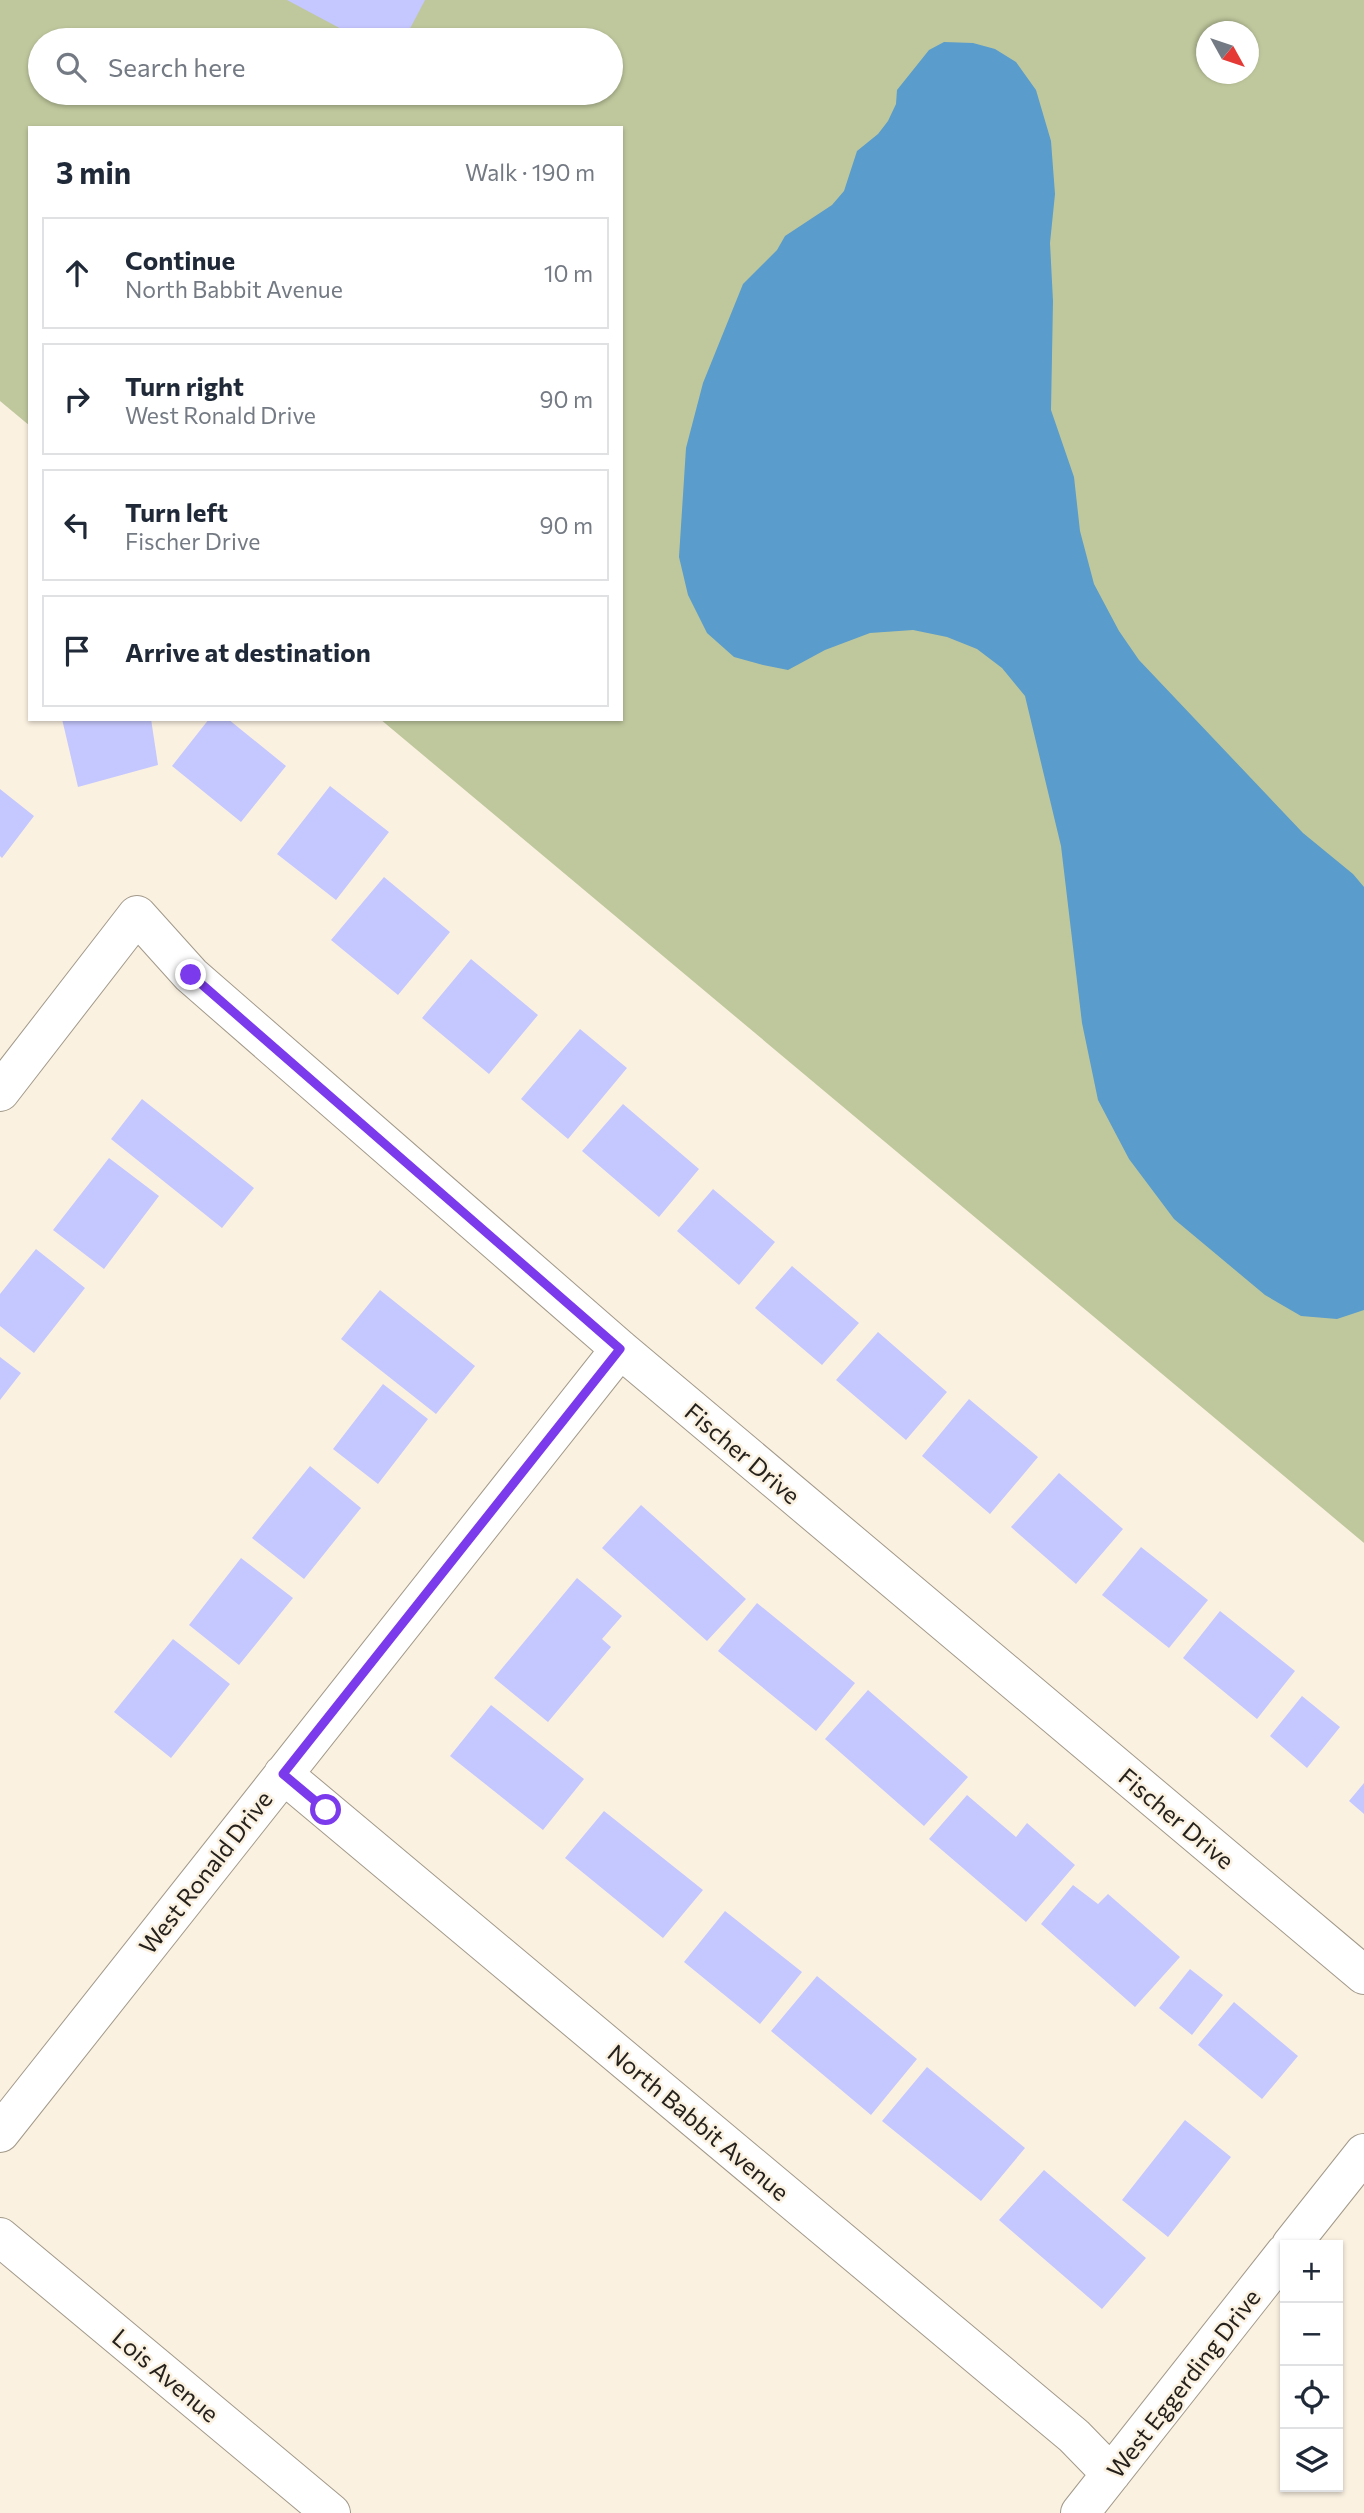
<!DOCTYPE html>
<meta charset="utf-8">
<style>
body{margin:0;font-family:Commissioner,sans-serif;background:#f2f2f3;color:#1f2937}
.controls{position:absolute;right:21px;bottom:21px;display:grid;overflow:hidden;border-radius:0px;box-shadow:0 2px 5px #0004}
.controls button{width:63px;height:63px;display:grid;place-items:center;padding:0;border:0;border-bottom:2px solid #e0e1e3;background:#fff;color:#1f2937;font:35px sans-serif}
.compass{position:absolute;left:1196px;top:21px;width:63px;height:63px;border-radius:50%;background:#fff;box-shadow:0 2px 5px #0004;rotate:130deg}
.stop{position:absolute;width:21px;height:21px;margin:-16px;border:5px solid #7c3aed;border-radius:50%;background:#fff}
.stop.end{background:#7c3aed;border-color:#fff;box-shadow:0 2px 7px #0008}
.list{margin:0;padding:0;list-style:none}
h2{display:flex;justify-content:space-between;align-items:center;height:91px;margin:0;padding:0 28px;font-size:30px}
h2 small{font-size:23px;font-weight:400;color:#747a83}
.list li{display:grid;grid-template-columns:46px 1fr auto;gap:21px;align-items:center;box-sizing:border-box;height:112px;margin:0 14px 14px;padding:0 14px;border:2px solid #e0e1e3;border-radius:0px}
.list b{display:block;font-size:26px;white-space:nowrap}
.list p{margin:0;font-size:23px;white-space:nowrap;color:#747a83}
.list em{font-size:23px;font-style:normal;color:#747a83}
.icon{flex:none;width:38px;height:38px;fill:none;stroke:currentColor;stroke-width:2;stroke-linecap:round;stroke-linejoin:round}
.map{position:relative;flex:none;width:1364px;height:2513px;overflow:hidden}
.search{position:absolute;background:#fff;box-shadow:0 2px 5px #0004;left:28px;top:28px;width:595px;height:77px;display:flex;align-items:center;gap:18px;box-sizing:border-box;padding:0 24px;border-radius:38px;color:#747a83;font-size:26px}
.panel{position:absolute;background:#fff;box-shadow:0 2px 5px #0004;left:28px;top:126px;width:595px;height:595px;border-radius:0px}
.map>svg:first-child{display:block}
.green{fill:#bfc89d;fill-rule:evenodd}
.water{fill:#5a9ccb}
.building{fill:#c5c7ff}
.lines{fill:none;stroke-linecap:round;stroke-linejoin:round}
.minor-casing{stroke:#a2998a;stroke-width:40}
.minor{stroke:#fff;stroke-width:38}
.route{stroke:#7c3aed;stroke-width:9}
.labels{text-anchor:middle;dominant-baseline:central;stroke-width:5;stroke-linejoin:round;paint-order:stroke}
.street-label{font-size:24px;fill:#25211c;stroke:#fbf1e1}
</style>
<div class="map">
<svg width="1364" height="2513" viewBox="0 0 1364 2513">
<rect width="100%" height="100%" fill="#fbf1e1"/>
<path class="green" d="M0,0H1364V1543L380,719H621V128H30V426L0,401ZM1206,32H1248V74H1206ZM40,40H611V93H40Z"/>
<path class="water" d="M944,42L973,43L995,49L1016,62L1036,90L1051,141L1055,194L1050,243L1053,301L1051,410L1074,477L1080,531L1094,584L1119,631L1139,660L1303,833L1353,874L1364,887V1310L1337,1319L1301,1316L1265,1295L1174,1219L1129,1159L1098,1100L1082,1023L1061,846L1025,696L1002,668L977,649L947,637L913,630L870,633L825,650L788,670L763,665L734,657L707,633L688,595L679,557L686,448L703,383L743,284L777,250L785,236L832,205L844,191L857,151L878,134L888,121L896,104L897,90L929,50Z"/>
<path class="building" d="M287,0H425L404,40H362Z
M62,719H151L158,765L78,787Z
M209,719H228L286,766L241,822L172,766Z
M330,786L389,832L336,900L277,854Z
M0,789L34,816L2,858L0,856Z
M384,877L450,932L398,995L331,940Z
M471,959L538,1015L489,1074L422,1018Z
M580,1029L627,1068L568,1139L521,1099Z
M142,1099L254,1188L222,1228L111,1139Z
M623,1104L699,1169L659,1217L582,1151Z
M109,1158L159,1196L104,1269L53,1230Z
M713,1189L775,1242L739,1285L677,1231Z
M36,1249L85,1288L34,1353L0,1326V1294Z
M792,1266L859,1323L822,1365L755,1308Z
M380,1290L475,1366L436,1414L341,1339Z
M878,1332L947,1392L906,1440L836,1380Z
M0,1357L21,1373L0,1400Z
M383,1384L428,1419L378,1484L333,1449Z
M969,1399L1038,1457L990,1514L922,1456Z
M310,1466L361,1508L304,1579L252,1538Z
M1059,1473L1123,1529L1076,1584L1011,1527Z
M641,1505L746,1599L707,1641L602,1548Z
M1141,1547L1208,1600L1169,1648L1102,1595Z
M241,1558L293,1598L239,1665L189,1625Z
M577,1578L622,1616L602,1639L611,1647L548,1722L494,1678Z
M757,1603L855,1683L816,1731L718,1651Z
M1220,1611L1295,1671L1257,1719L1183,1658Z
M173,1639L230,1684L171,1758L114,1712Z
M868,1690L968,1777L924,1826L825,1739Z
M1302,1696L1340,1727L1307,1768L1270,1736Z
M491,1705L584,1779L543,1830L450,1756Z
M1364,1783V1814L1349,1801Z
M967,1795L1016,1837L1027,1823L1075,1865L1026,1922L929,1839Z
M604,1811L703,1890L663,1938L565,1858Z
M1073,1885L1098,1904L1108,1894L1180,1957L1135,2007L1041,1924Z
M725,1911L802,1972L760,2024L684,1962Z
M1190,1969L1223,1995L1192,2035L1159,2008Z
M817,1976L917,2059L871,2115L771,2031Z
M1234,2002L1298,2056L1262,2099L1198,2045Z
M927,2067L1025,2148L981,2201L882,2121Z
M1185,2120L1231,2157L1168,2237L1122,2200Z
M1044,2170L1146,2258L1102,2309L999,2220Z"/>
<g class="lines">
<g class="minor-casing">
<path id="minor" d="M0,1092L137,915L191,975L620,1349L1364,1975
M283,1774L1074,2436L1111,2474
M0,2133L620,1349
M0,2237L331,2513
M1291,2245L1364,2153
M1080,2513L1285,2253"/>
</g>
<use href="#minor" class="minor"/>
</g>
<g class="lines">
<path class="route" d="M191,975L620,1349L283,1774L326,1810"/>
</g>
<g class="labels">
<g class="street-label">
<text transform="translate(743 1453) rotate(40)">Fischer Drive</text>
<text transform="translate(1177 1818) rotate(40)">Fischer Drive</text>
<text transform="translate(205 1872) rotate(-52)">West Ronald Drive</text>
<text transform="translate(699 2122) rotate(40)">North Babbit Avenue</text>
<text transform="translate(166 2375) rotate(40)">Lois Avenue</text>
<text transform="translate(1183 2383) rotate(-52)">West Eggerding Drive</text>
</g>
</g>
</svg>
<div class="controls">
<button>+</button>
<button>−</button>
<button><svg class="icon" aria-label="locate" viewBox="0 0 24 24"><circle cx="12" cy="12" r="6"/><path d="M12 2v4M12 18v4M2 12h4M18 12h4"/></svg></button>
<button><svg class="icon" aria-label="layers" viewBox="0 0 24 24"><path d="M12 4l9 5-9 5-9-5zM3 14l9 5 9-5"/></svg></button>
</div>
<svg class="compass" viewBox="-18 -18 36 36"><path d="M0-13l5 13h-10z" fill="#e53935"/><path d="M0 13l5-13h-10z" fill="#747a83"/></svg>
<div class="stop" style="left:326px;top:1810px"></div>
<div class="stop end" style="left:191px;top:975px"></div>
<div class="search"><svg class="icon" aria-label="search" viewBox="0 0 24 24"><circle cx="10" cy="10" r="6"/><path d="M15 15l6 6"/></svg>Search here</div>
<section class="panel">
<h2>3 min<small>Walk · 190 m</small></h2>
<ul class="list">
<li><svg class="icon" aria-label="ahead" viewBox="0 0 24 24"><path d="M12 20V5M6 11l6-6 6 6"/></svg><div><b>Continue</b><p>North Babbit Avenue</p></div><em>10 m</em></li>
<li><svg class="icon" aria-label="right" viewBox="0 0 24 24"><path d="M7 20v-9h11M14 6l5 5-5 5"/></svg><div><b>Turn right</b><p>West Ronald Drive</p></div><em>90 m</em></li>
<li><svg class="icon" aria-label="left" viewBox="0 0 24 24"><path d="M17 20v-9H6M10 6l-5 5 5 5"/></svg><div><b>Turn left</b><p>Fischer Drive</p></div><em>90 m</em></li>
<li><svg class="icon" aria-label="arrive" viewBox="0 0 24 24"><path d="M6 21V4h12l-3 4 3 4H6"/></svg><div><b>Arrive at destination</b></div></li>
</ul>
</section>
</div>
